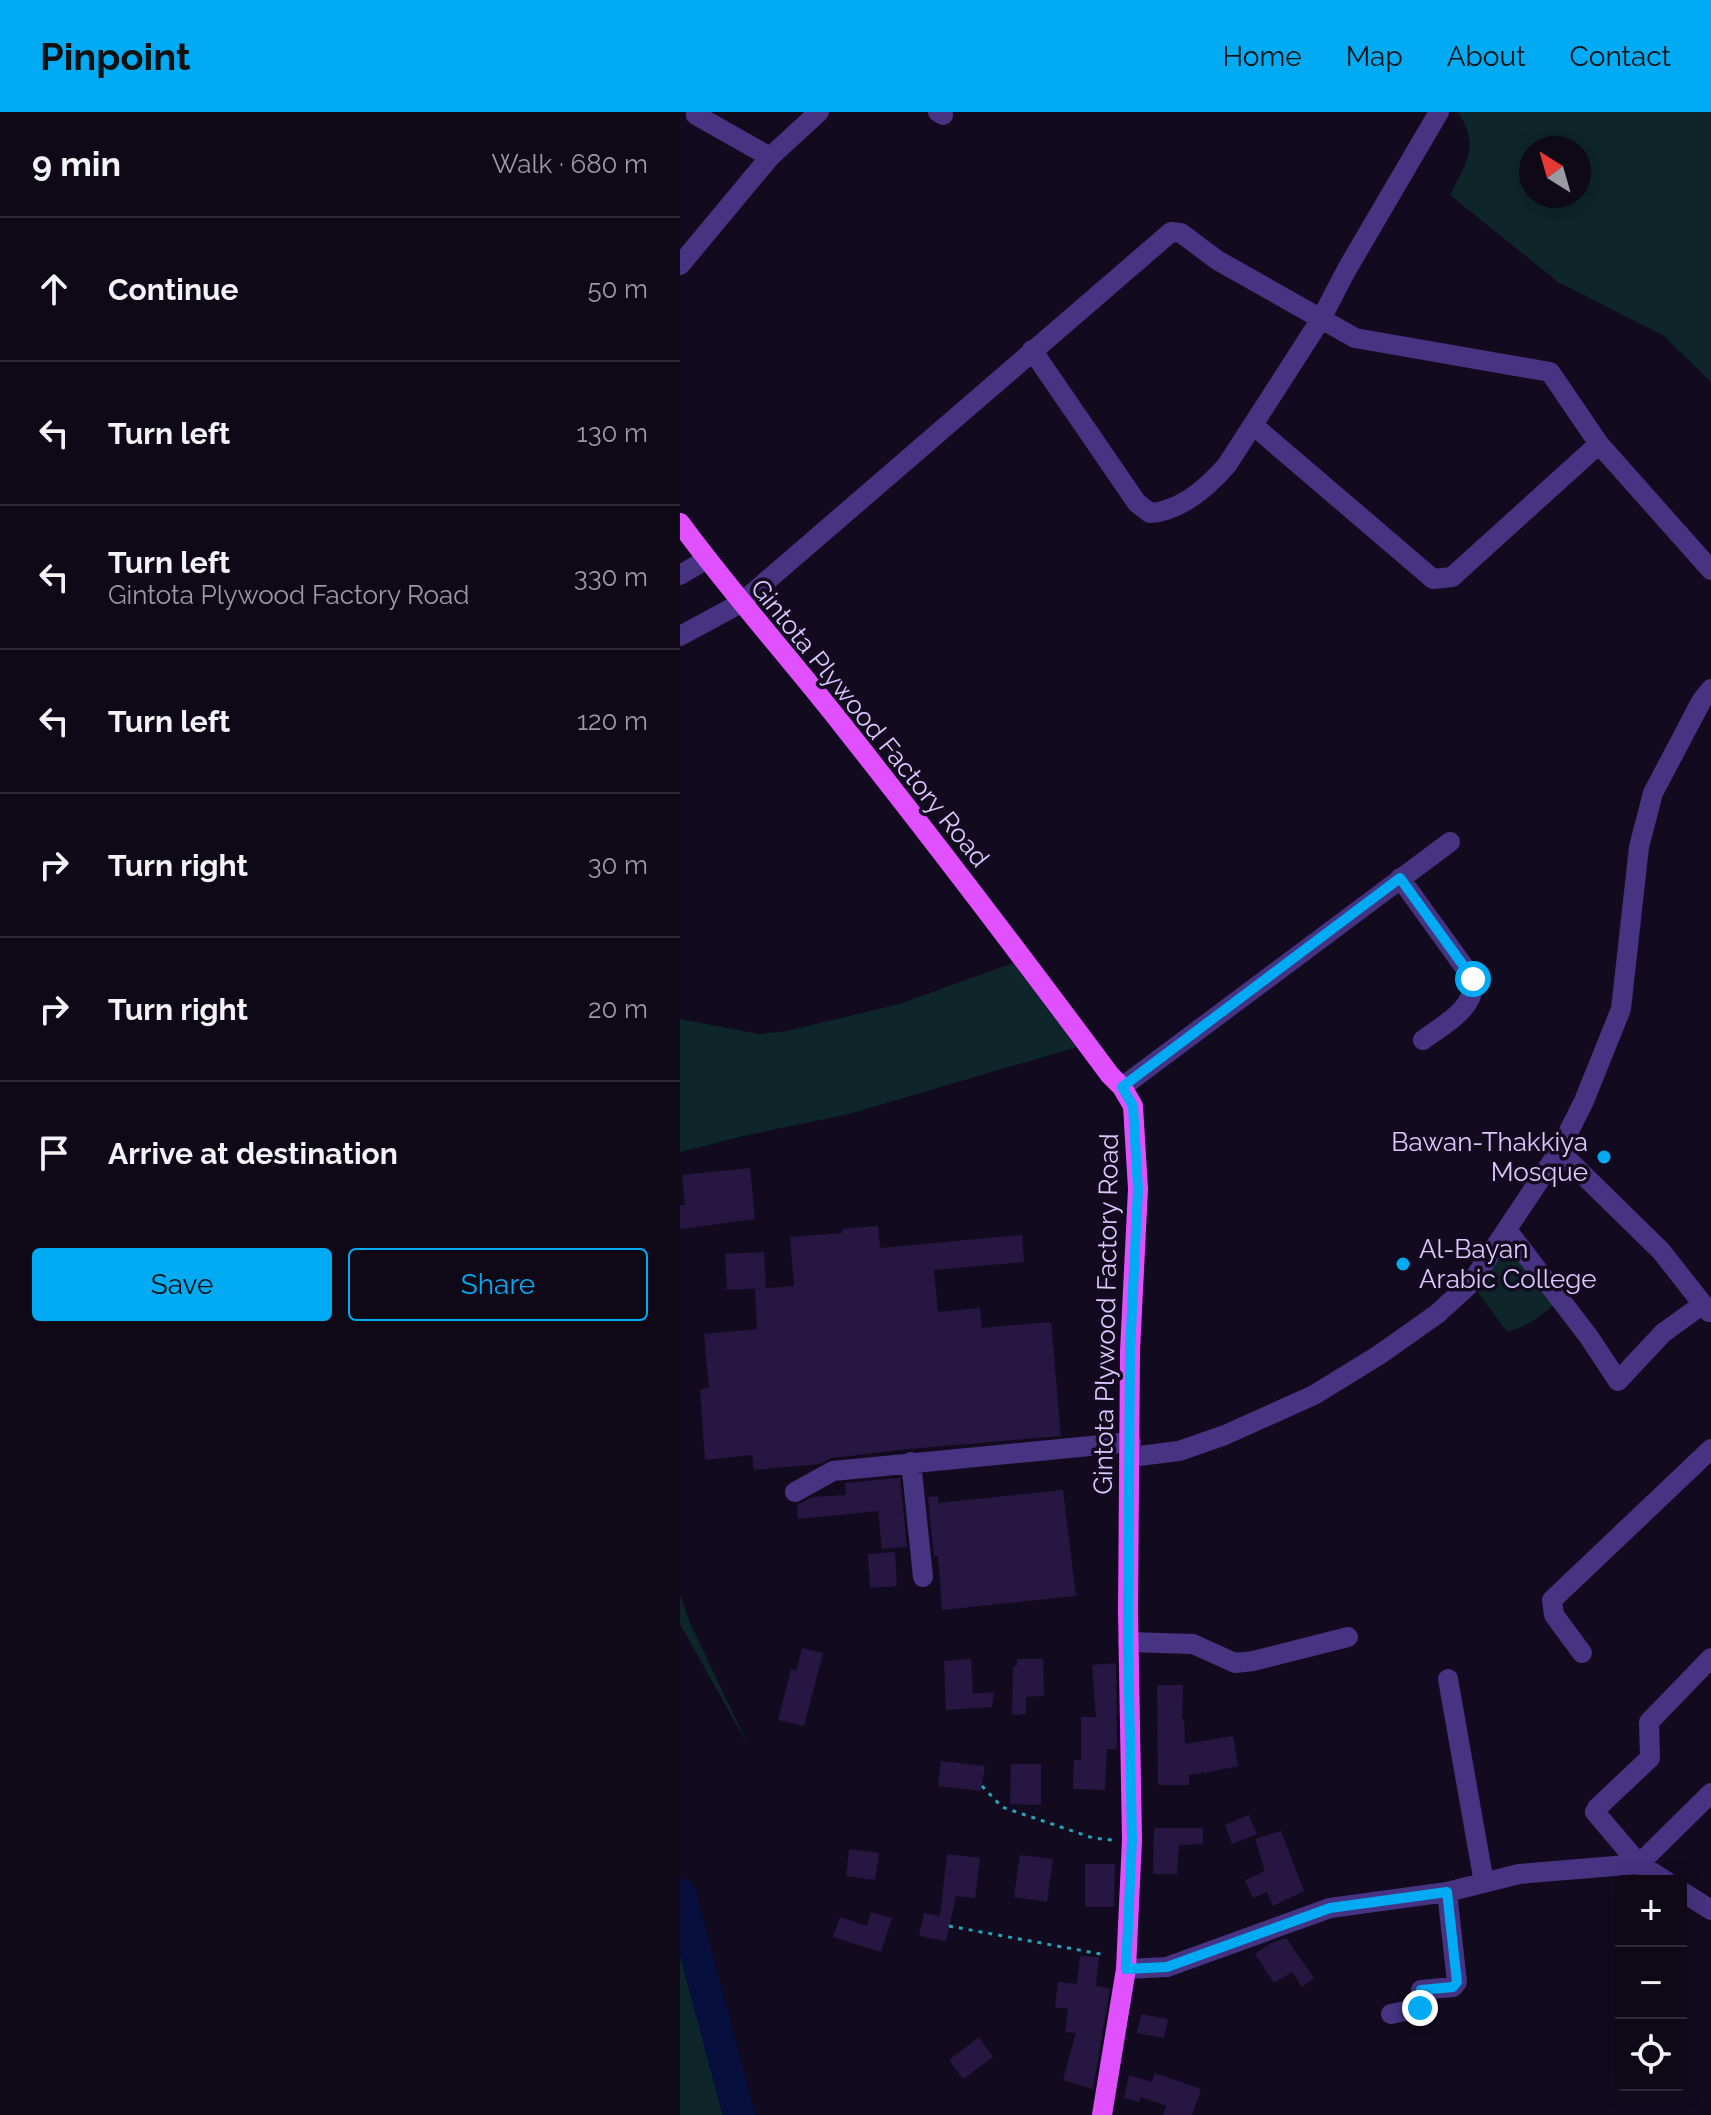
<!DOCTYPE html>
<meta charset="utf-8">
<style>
body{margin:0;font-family:Raleway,sans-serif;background:#171120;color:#f1f3f6}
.controls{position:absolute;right:24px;bottom:24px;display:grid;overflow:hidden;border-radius:8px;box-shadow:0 4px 20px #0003}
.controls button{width:72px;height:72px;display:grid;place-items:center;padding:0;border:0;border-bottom:2px solid #2e2936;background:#0e0817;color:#f1f3f6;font:40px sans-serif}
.compass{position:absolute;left:839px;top:24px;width:72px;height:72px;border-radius:50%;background:#0e0817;box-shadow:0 4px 20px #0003;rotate:323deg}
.stop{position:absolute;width:24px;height:24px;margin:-18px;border:6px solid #00abf4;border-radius:50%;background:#fff}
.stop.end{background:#00abf4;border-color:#fff;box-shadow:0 2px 8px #0008}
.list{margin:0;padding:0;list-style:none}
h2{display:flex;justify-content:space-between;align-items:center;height:104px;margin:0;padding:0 32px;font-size:34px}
h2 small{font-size:26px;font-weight:400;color:#9b9aa1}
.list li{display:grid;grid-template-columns:52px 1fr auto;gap:24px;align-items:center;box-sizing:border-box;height:144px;padding:0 32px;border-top:2px solid #2e2936}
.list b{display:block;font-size:30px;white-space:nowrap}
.list p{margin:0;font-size:26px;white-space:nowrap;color:#9b9aa1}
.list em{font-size:26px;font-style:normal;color:#9b9aa1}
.actions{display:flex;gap:16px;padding:24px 32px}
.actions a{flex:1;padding:18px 0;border:2px solid #00abf4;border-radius:8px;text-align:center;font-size:28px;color:#00abf4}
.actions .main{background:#00abf4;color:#111}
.icon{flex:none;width:44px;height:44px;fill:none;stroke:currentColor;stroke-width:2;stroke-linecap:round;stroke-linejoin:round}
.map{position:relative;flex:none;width:1031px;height:2003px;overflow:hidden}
header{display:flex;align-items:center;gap:48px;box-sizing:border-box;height:112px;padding:0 40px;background:#00abf4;color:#111}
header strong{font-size:38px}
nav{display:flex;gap:44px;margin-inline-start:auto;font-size:28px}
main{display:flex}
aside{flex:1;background:#0e0817}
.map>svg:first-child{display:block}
.green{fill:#0e2529;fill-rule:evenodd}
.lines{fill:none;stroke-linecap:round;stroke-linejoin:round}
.river{stroke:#060f3d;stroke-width:32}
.building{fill:#271641}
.path{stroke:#26a2b6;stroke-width:3;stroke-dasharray:4 6;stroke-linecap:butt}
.minor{stroke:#463381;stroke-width:20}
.major{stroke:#e050ff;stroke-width:20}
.route{stroke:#00abf4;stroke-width:10}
.poi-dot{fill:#00abf4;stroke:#120b1f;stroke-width:3}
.labels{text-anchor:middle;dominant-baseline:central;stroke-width:7;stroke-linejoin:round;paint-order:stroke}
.street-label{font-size:26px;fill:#dac9ff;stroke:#120b1f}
.poi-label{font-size:26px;fill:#dac9ff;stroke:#120b1f;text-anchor:end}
</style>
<header>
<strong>Pinpoint</strong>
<nav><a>Home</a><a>Map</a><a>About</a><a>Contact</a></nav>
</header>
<main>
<aside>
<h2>9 min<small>Walk · 680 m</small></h2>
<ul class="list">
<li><svg class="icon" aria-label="ahead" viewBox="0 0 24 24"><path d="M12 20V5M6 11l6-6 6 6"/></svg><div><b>Continue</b></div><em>50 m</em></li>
<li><svg class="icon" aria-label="left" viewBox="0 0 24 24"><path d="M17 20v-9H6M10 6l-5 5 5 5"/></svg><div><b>Turn left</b></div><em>130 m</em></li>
<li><svg class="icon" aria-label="left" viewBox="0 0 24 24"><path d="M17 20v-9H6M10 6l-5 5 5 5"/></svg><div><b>Turn left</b><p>Gintota Plywood Factory Road</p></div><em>330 m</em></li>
<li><svg class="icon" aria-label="left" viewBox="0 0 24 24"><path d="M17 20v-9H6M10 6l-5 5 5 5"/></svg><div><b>Turn left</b></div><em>120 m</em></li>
<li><svg class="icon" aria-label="right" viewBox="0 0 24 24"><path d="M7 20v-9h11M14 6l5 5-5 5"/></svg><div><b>Turn right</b></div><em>30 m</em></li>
<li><svg class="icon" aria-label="right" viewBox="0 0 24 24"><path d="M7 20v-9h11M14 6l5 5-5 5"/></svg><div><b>Turn right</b></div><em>20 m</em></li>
<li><svg class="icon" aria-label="arrive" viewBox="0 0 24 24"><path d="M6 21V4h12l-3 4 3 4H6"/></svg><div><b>Arrive at destination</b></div></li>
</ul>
<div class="actions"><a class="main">Save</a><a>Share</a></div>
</aside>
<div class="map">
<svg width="1031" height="2003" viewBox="0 0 1031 2003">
<rect width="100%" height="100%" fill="#120b1f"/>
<path class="green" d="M778,0H1031V270L984,224L878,170L770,83C787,49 800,35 778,0ZM899,36V84H851V36Z
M344,847L407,932L169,1002L63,1024L0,1040V907L79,922L107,919L219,892Z
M827,1118L879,1186C866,1202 848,1214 827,1220L791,1171Z
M0,1483L11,1513L69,1635L0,1512Z
M0,1782L59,2003H0Z"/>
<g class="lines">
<path class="river" d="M0,1782L59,2003"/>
</g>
<path class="building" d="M70,1056L75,1107L0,1117V1093H5L2,1063Z
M198,1114L200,1136L342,1123L344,1150L254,1158L258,1200L300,1196L302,1216L371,1210L381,1324L229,1337L152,1346L139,1352L74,1358L72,1343L25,1348L20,1277L29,1276L24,1222L77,1217L75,1177L114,1174L110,1125L162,1121V1117Z
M84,1140L86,1176L47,1178L45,1142Z
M220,1366L227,1435L202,1437L198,1399L118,1407L117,1393L133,1385L166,1383L165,1371Z
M383,1378L396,1484L262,1498L258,1444H254L248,1385L258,1384V1391Z
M215,1440L217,1474L190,1476L188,1442Z
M122,1536L143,1541L124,1614L98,1608L111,1557L116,1559Z
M291,1547L293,1582L314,1580L312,1595L266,1598L264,1549Z
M337,1547H363L364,1584L346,1585V1602L332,1603L333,1554H337Z
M436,1551L437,1637H427L425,1678L393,1677L394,1648H401V1605H416L412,1553Z
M477,1573H503L502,1607H504L505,1632L553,1624L558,1654L524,1661L522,1658V1661L509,1663V1673H478Z
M261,1649L305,1654L301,1679L258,1674Z
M331,1652H361V1693L330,1692Z
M569,1703L577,1722L552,1732L545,1713Z
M474,1716H523V1732L499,1733L497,1762H473Z
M601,1719L624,1779L593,1794L587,1780L573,1786L565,1768L585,1759L575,1727Z
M169,1737L199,1741L195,1768L166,1764Z
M267,1742L300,1746L295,1786L276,1784L266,1829L239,1824L244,1801L260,1804Z
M340,1743L373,1747L367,1790L334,1785Z
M405,1752H435L434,1795H405Z
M191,1800L212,1806L201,1840L153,1825L160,1805L187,1814Z
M606,1826L634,1866L622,1875L612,1860L594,1871L575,1842L591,1831Z
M400,1844L419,1845L416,1874L430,1876L413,1977L383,1968L396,1921L385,1920L388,1896H375L378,1870L397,1872Z
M461,1902L488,1907L484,1926L457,1921Z
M299,1925L313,1945L283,1967L269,1948Z
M475,1961L521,1977L512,2003H483L487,1994L461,1985L459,1990L444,1986L449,1963L472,1970Z"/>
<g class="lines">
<path class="path" d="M302,1674L322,1695L413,1726L432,1728
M269,1814L426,1843"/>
<path class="minor" d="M16,0V3L90,45
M258,0L263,3
M0,153L90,45L139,0
M352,238L457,391L470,401C501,399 527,376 547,353L641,207L667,157L759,0
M573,313L753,467L772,465L919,332
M0,463L27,447
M0,524L61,491L491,120L501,121L537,148L675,226L870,260L919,332L1031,458
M720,766L793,867C797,896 763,913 743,928
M442,975L770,730
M879,1039L981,1139L1029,1200
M827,1118L909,1225L938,1269L983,1221L1023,1192
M451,1345L499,1339L545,1323L634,1283L699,1243L757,1202L791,1171L879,1039L904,989L941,897L959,735L973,681L1022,588L1031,577
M231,1350L243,1465
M115,1380L153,1359L451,1330
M448,1530L513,1532L555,1551L573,1549L668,1525
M902,1541L874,1503L872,1488L1031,1337
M1031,1546L969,1610L970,1646L917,1696L915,1700L959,1752L1031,1681
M768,1567L804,1771
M1001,1779L1031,1798
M446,1857L487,1855L650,1796L767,1780L839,1762L959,1752L986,1769
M711,1902L740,1896L741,1878L773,1875L777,1870L767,1780"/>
<path class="major" d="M0,411C52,482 110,546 164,615C255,730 343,846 430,963L442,975L453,994L458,1077L450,1239L448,1499L452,1728L446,1857L422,2003"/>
</g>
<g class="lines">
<path class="route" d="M740,1896L741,1878L773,1875L777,1870L767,1780L650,1796L487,1855L446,1857L452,1728L448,1530L450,1239L458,1077L453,994L442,975L720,766L793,867"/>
</g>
<g class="poi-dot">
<circle cx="924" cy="1045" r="8"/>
<circle cx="723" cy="1152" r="8"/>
</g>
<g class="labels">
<g class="street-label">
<text transform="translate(190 611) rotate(51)">Gintota Plywood Factory Road</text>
<text transform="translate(426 1202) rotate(-89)">Gintota Plywood Factory Road</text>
</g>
<g class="poi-label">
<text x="908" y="1030">Bawan-Thakkiya<tspan x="908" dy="30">Mosque</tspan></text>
<text x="739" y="1137" text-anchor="start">Al-Bayan<tspan x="739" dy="30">Arabic College</tspan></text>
</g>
</g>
</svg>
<div class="controls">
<button>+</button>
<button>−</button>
<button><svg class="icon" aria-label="locate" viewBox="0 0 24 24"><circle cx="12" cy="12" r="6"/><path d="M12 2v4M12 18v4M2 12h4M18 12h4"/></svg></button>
</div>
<svg class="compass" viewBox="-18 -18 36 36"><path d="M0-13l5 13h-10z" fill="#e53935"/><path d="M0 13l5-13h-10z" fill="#9b9aa1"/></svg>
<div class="stop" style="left:793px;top:867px"></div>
<div class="stop end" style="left:740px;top:1896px"></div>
</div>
</main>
